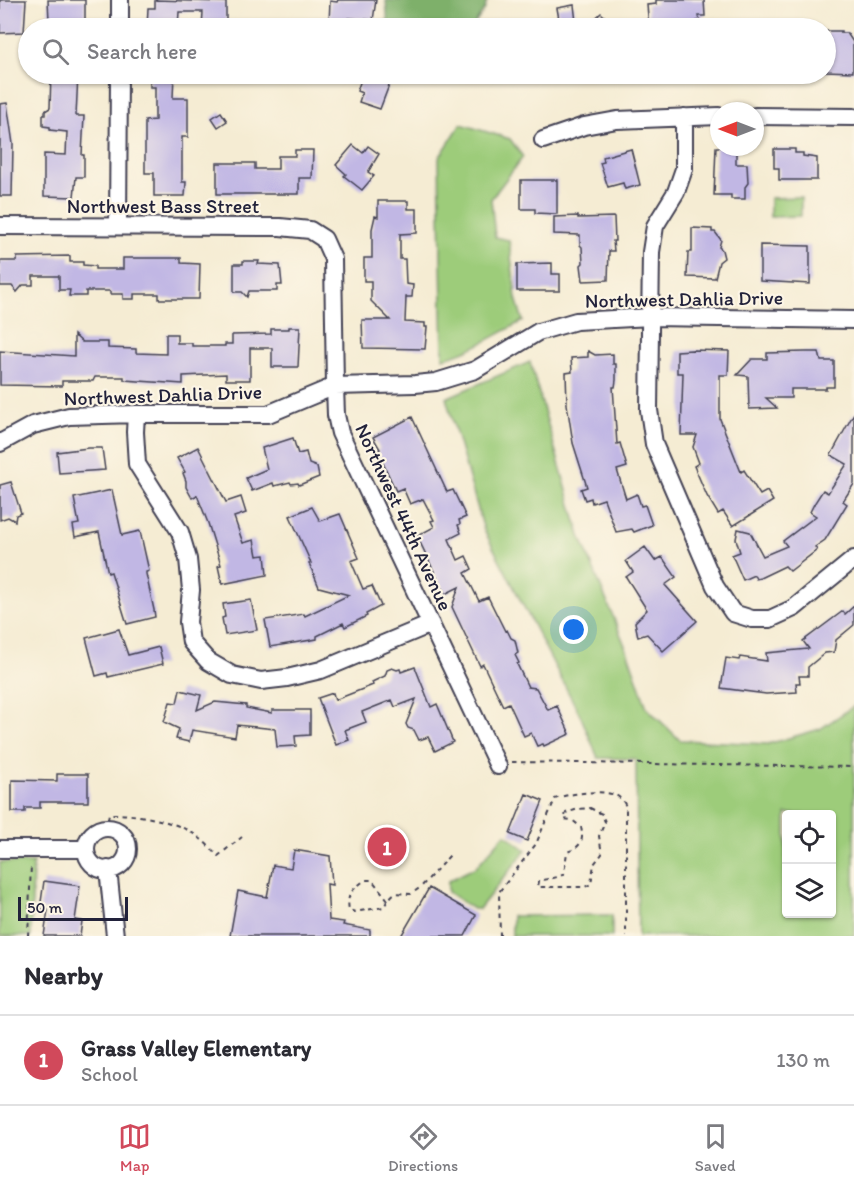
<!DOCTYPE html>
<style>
body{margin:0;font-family:Itim,sans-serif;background:#f7f7f7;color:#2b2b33}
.controls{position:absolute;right:18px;bottom:18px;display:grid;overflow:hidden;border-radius:6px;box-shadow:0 2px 4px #0004}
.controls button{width:54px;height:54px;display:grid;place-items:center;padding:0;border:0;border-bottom:2px solid #e1e1e2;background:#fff;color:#2b2b33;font:30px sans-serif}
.compass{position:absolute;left:710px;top:102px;width:54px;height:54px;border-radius:50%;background:#fff;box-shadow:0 2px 4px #0004;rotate:270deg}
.scale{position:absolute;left:18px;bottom:15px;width:110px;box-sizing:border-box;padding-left:6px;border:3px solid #22223b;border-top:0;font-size:16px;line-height:21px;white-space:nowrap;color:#22223b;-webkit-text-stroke:4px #fcf5e5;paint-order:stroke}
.you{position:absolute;left:574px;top:630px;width:21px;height:21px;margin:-15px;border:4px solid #fff;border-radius:50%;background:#1a73e8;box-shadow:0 0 0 9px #1a73e833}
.badge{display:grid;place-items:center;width:39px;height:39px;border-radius:50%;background:#d1495b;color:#fff;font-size:20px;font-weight:700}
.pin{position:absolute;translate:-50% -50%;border:3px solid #fff;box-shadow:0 2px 6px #0006}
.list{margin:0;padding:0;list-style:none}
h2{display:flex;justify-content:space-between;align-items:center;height:78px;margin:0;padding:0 24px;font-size:26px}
h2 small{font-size:20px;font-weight:400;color:#7c7c81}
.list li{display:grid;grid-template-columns:39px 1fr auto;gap:18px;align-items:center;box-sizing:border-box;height:90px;padding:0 24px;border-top:2px solid #e1e1e2}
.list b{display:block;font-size:22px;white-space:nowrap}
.list p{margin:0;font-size:20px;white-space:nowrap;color:#7c7c81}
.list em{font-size:20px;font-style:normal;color:#7c7c81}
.icon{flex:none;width:33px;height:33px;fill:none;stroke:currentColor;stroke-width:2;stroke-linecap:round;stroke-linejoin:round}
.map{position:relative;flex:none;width:854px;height:936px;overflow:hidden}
.search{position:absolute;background:#fff;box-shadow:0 2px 4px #0004;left:18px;right:18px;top:18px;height:66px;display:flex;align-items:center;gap:15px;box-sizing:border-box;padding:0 21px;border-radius:33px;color:#7c7c81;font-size:22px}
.sheet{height:168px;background:#fff}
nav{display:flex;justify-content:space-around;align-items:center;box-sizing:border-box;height:84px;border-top:2px solid #e1e1e2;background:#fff;font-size:16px;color:#7c7c81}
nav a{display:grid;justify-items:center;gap:3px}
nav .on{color:#d1495b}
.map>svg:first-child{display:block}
.green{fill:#9dcc7a;stroke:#60775a;stroke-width:1.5;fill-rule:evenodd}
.forest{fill:#7eb06a;stroke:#506952;stroke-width:1.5}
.building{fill:#c1b7e4}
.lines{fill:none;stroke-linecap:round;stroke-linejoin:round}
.minor-casing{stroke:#424052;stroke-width:20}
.path{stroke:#424052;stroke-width:2;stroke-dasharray:4.5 4.5;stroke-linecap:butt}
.minor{stroke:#fff;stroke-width:16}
.labels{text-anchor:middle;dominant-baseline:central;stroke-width:4.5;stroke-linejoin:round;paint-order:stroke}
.street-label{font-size:20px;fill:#22223b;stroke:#fcf5e5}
</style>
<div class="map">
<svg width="854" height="936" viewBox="0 0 854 936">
<rect width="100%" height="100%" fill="#fcf5e5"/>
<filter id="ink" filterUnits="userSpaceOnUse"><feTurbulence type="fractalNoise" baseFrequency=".0167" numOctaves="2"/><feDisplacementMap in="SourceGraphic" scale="12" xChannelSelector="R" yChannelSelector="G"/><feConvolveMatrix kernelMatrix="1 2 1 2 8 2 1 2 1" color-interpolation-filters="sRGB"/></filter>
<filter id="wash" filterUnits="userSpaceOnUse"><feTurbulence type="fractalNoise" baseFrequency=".008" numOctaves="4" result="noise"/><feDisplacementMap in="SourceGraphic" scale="24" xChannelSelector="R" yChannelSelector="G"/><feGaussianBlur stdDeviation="1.35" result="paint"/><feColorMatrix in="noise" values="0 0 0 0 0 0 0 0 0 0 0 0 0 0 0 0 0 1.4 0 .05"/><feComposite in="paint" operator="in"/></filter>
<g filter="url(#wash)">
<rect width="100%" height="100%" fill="#f5ecd3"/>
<path class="green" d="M461,124L510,139L523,157L491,199L495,237L509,240L516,298L523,321C497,334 471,352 443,358L439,158Z
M801,197V216L770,217V198Z
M530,362L580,536L628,653L647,708L680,740L768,744L820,729L854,706V936H638L636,759L598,758L581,717L484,530L446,398ZM786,814H832V914H786Z
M505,834L526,850L479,909H473L448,892V881L476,867Z
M0,862L33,863L31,936H0Z
M612,915V936H512V916Z"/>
<path class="forest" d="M386,0H487L485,9L472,28H388Z"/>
<g id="blocks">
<path class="building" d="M0,0H26L24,32L0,33Z
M48,0H85V20H49Z
M155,0L226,2V28H202L203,12H179L178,26L163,25V28H147L148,8H155Z
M338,0H376L373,20L349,18L348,21H345L344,24L329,23L330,1L337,2Z
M656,0H704L705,16H699L700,21H697V23L672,26L673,28H649L647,5L656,4Z
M574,5L576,22L560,25L557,8Z
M601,13L617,28H585Z
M827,31H841V33H847L853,42V72L825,71Z
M51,74H78L76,116H84L82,155H84V177H76L74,197L44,196V154L66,155L67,132L50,130V127L43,126V115H45V111L50,108Z
M150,74H174L173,98H188V137H182V182H186L185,196H154V173H145V121L155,120V87H150Z
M363,74H389L387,78L391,80L380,109L359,102L362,93L357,91Z
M7,103L13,144L12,196H0V104Z
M221,112L227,121L218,127L212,118Z
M353,145L363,153L368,146L379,154L368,172L374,176L362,190L344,176L346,174L336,165Z
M716,147H736V164H747L748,183L745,187V199H731V195H714Z
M631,149L640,185L625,189L623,183L608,187L600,163L604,162L603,157Z
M774,149H795V153H803V156L817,158V180H779V168H774Z
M295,150H313L312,178H299V194H217V163H255V169H278V156H295Z
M521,180H557V214L535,213V209H521Z
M378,201H408V209H417V233L400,234V259H405L406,284L413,285L412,297H406L405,322L425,323V327H427L425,349L363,348L362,320H390L371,301V281H364V258H372V229L375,216L378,217Z
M578,216V218L614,217L615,241H613L614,251H609L608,280L583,281L581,265L583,263L582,247L580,245V235L554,234V217Z
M692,228L712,229V232H715L721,240L719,247L722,250L724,258L719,262L715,278L687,277L688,252H692Z
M760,245L810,246V284L760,281Z
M70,256V262H83V265L95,266V269H123V258H181V263L200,264L199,299H159V294H134V299H123V294H110V291H86V296H69L70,290H59V276H33V285H23L17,292L12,286H0V261H17V257Z
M243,261H259L258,264L280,265L282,285H277V291H249L247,297L242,292H234V264H243Z
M552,263V274H560V291H517V264Z
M289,327H300L298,367H272V348H250V380H226V374L183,376V384L124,380V377H95L93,381H62V386L0,385V351L74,356V335L82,342H108V348L136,349V353L166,354V334H177V343H192V346H225V344H232V335L271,334V329H289Z
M692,350L729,351L728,375H720V419L741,472L744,470L760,495L767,491L773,501L733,526L723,511L718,514L707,496L694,466L699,463L693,447L697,435H681L683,373H677V351Z
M588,351L595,355L613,354V364H616V380L615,387H613L617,444L620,443L627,467L617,470L626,499L637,494L641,506L645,505L652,525L634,532L632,529L616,532L604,499L592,503L591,498L585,500L581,489L587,487L573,443L567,404L566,373L572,372L571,358L588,357Z
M805,352H819L821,361H834V387H826V389H791V398H766L777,408L749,409L748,376L737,375L752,359H767V353Z
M854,413V484L843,501L847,504L825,540L815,547L817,550L790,571L785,566L760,578L756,579L754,575L743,580L732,555L740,552L736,539L738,529L750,532L763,556L787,546L783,541L816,516L810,512L814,504L823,490L828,493L847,464L831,455Z
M412,417L447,492L453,490L466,517L459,520L460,524L458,525L461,533L449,539L458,560L466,556L472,569L465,573L479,601L488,597L505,631L507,630L511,638L515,640L518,653L515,655L519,663L517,664L528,687L536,688L548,710L557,706L570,734L544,746L543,744L537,746L531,733L524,736L509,703L503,706L483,664L480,666L452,607L459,587L445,594L417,536L434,527L431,521L434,520L423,499L410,504L403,488L396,491L377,450L380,449L373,437Z
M293,438L298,454L306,452L309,464L317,467L319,477L299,485L298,483L291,484L290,482L274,486L273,483L252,491L246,478L267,469L262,448Z
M198,447L226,502L241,497L246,513L234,517L243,543L254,540L257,556L265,555L267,575L222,584L218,566L221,565L208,523L197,495L192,498L186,487V481L183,473L185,472L177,458Z
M88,448H102L105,470L59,473L57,452Z
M11,482L21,513L16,515L15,521L8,517L0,520V485Z
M112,490L122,535L140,531L149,571L146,572V574L154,610L155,617L127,624L111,572L108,573L99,532L75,537L73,525L79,524L74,498Z
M312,507L320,521L340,514L359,558L351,561L363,589L372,586L381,606L366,614L367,616L345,627L343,623L317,636V639L270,647L265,620L304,614L305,616L349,595L319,587L309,563H311L290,516Z
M645,547L655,561L662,557L676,577L665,585L697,621L663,651L647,634L638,637L635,622L647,610L626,577L633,572L626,561Z
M251,600L257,630L225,635L222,618L225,617L223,604Z
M854,606V625L836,640L834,652L825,653L808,667V676H799L800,683H796L797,692L766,694L721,688L726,658L739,660L740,657L767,661L766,653L809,649L803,641L843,611L845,614Z
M119,629L128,655L159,647L163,664L108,677L107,673L96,676L86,638Z
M415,667L431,707L437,704L453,742L435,751L428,737L419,740L414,730L408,728L406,724L416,699L395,707L392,700L362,712L366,722L345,730L349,740L336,745L318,698L333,693L335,700L373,685L372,682L385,676L387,670L392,668L397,670L400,669L401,672Z
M180,690L201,695L197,710L215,702L246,705V708L272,713V710H310V735L295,736L296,746L277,747L275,729L237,725L235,737L192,730L189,742L176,739L179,729L164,722L170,702L177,703Z
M57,774H88V802H40V808H25V812H12V780L57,781Z
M526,794L543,801L527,841L510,834Z
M294,850L330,856L332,885L327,884L329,920L344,922L343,925L370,930V936H230L238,891L267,897L273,865L291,868Z
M44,881L80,886L75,920L82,921L80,936H44L48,910L40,909Z
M429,888L476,915L465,936H401Z"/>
</g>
</g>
<g filter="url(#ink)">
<use href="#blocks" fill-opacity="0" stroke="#424052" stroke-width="1.5"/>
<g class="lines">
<g class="minor-casing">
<path id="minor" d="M120,28V0
M755,116L854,117
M684,117V169L676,192L655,226L651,252L649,410L654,444L715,586L733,613L752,619H770L794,608L854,559
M543,140L584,126L617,120L719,116
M0,226L280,227L310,230L324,239L333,259L335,386L336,415L340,433L498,766
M118,226L119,74
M136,414L135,432L137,464L180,532L188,559L191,590L188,622L191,642L208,661L232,675L261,681L287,678L321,670L431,624
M0,443L33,425L69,416L136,414H268L335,386L415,384L436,382L475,370L538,332L576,321L651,317L854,320
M86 849a21 21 0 1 1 42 0a21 21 0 1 1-42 0Z
M0,849H86
M108,869L115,936"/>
</g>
<path class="path" d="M512,762L854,767
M590,808L602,814L605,822L599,836L602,854L594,864L591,884L585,887H538L539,881C548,878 556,879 564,874L567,852C581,847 584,841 581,827L572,820L564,819L566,813L578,809Z
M106,828L109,814C132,813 174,820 194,834C203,840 211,848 218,856L242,837
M388,900L372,880H365C353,890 346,892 349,910L355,912L384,907C387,901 390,897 395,893L411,894L421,887L450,855
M28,936L31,865
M500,936L499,892L536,844L555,799C568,793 610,788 620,798C623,800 624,803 626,806V936"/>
<use href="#minor" class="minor"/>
</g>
</g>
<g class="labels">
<g class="street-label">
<text x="163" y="206">Northwest Bass Street</text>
<text transform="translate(684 299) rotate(-1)">Northwest Dahlia Drive</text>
<text transform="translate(163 395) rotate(-2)">Northwest Dahlia Drive</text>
<text transform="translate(404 517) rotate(65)">Northwest 44th Avenue</text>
</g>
</g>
</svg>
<div class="controls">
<button><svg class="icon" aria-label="locate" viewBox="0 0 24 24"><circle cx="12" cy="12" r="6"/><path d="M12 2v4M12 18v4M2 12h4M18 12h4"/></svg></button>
<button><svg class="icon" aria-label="layers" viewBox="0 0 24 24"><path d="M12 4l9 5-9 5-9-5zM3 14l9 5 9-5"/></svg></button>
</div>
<svg class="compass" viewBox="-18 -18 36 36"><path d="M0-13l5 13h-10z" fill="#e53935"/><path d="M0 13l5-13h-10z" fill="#7c7c81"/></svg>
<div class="scale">50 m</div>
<div class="you"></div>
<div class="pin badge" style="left:387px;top:847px">1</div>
<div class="search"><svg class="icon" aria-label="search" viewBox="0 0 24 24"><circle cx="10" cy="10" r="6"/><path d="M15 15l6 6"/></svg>Search here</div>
</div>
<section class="sheet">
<h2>Nearby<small></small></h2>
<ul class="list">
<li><span class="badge">1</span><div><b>Grass Valley Elementary</b><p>School</p></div><em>130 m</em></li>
</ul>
</section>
<nav>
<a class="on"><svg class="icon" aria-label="map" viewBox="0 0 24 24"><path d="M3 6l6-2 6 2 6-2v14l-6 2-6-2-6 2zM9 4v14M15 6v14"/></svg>Map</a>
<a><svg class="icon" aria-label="directions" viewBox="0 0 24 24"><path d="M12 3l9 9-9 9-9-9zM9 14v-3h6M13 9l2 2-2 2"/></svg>Directions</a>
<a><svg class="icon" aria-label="saved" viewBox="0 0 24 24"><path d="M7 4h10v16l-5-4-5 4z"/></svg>Saved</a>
</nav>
